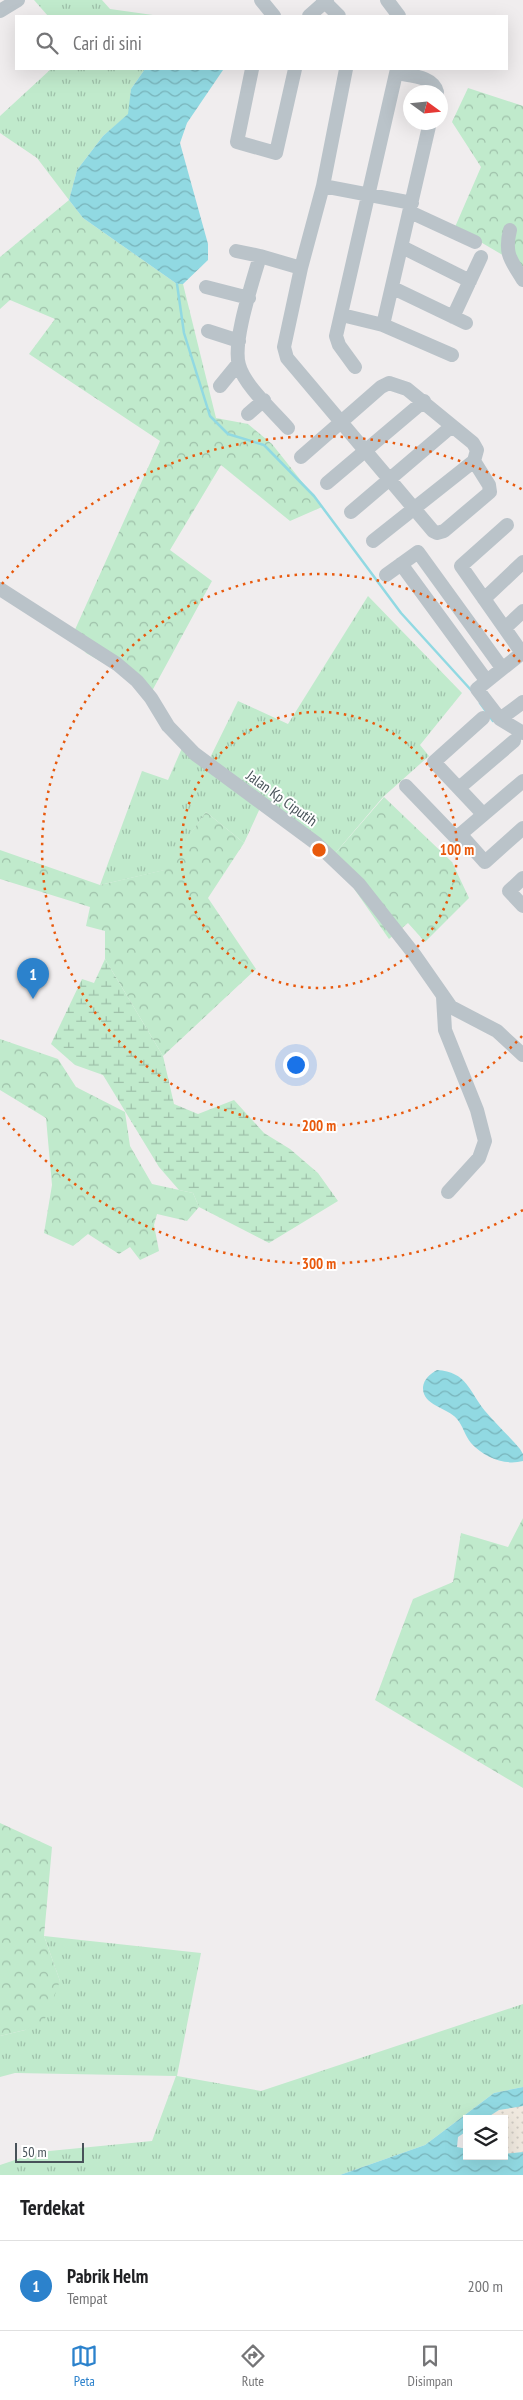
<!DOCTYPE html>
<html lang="id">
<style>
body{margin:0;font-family:"PT Sans Narrow",sans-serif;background:#f2f2f2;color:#202124}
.controls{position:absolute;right:15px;bottom:15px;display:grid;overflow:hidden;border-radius:0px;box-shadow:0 5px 20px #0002}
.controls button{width:45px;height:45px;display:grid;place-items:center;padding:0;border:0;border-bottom:1px solid #e0e0e0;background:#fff;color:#202124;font:25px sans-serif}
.compass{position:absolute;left:403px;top:85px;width:45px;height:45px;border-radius:50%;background:#fff;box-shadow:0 5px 20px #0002;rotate:105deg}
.scale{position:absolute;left:15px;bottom:12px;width:69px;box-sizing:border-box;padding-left:5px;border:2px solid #485259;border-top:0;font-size:14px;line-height:18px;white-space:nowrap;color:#485259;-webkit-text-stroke:4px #fff;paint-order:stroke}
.you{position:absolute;left:295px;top:1064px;width:18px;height:18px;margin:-12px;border:4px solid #fff;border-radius:50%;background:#1a73e8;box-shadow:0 0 0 8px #1a73e833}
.badge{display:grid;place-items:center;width:32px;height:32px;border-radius:50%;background:#2c82cc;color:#fff;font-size:16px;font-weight:700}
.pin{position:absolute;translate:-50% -41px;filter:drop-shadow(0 1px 2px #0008)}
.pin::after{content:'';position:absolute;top:26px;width:18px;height:15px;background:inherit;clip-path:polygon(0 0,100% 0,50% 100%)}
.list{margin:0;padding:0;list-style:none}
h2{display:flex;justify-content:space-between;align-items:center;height:65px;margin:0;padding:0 20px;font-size:21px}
h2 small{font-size:16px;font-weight:400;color:#757577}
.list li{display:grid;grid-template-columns:32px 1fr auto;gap:15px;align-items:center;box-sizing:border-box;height:90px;padding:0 20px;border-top:1px solid #e0e0e0}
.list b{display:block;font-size:19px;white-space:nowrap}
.list p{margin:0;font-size:16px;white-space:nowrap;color:#757577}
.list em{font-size:16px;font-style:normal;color:#757577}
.icon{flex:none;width:28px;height:28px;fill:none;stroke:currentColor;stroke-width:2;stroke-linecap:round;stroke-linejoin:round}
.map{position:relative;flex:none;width:523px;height:2175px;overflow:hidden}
.search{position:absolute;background:#fff;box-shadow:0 5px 20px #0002;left:15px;right:15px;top:15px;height:55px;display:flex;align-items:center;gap:12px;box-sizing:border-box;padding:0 18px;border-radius:0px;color:#757577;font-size:19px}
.sheet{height:155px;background:#fff}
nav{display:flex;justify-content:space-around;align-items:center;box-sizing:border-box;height:70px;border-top:1px solid #e0e0e0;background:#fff;font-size:14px;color:#757577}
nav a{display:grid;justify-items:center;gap:2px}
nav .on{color:#2c82cc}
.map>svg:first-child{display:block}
.grass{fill:url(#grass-tufts)}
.forest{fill:url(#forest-crowns)}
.wetland{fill:url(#wetland-marsh)}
.sand{fill:url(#sand-dots)}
.water{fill:url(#water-waves)}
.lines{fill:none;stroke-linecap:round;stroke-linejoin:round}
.stream{stroke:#91d9e2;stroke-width:2.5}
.minor{stroke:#bac3c9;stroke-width:14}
.ring{fill:none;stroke:#e8590c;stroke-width:2.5;stroke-dasharray:2.5 5}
.labels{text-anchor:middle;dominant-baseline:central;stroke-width:4;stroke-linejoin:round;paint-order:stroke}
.street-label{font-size:15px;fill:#485259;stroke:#fff}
.centre{fill:#e8590c;stroke:#fff;stroke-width:2.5}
.ring-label{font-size:15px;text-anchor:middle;font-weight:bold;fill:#e8590c;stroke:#fff;stroke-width:4;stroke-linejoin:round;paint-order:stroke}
</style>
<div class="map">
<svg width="523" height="2175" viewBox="0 0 523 2175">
<defs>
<pattern id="grass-tufts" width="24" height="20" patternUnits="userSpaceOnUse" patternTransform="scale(1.25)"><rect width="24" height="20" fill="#c0eacc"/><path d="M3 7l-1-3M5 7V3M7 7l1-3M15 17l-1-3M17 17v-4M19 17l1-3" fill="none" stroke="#9ec0a9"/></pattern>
<pattern id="forest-crowns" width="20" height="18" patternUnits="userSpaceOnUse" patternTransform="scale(1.25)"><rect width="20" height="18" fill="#c0eacc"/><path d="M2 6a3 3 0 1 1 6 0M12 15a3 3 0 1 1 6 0" fill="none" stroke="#9ec0a9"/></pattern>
<pattern id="wetland-marsh" width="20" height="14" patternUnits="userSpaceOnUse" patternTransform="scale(1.25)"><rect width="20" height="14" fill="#c0eacc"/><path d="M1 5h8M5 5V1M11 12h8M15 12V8" fill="none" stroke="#9ec0a9"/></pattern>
<pattern id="sand-dots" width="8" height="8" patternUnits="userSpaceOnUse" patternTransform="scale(1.25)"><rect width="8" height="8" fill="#f0e9df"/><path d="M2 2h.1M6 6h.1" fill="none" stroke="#cfcac2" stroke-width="1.8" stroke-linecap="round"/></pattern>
<pattern id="water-waves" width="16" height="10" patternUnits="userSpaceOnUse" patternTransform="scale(1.25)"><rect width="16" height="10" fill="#91d9e2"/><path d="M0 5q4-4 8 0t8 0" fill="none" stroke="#78b3ba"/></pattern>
</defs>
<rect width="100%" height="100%" fill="#f0edee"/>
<path class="grass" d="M34,0H102L110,9L160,16H48Z
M51,69H145L131,89L129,114L103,136L77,170L69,200L37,158L0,133V116Z
M368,596L462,693L420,745L429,756L383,797L332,857L261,806L244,843L206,812L165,870L100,885L142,771L168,780L182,748L206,766L238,701L288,724Z
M44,1936L201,1953L177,2076L261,2091L523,2004V2087L494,2093L425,2145L340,2175H0V2165L39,2152L152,2141L176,2076L15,2073L0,2077V2036L25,2030L60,1981Z"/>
<path class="forest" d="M468,88L523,106V267L455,227L481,167L452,122Z
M69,200L83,218L177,284H183L216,418L248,424L272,444L322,507L290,521L221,465L170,550L212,581L152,691L86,653L73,634L160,441L29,354L55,319L10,300L0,309V257Z
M384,797L452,862L469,898L425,942L408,923L389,939L332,857Z
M206,812L244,843L208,898L256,969L163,1056L105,959V931L86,926L90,907L0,879V850L100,885L164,870Z
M0,1039L58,1059L76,1087L125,1112L130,1146L152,1184L193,1193L199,1207L187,1221L157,1214L154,1225L159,1251L140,1260L130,1247L119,1254L88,1234L73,1246L44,1233L52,1185L46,1118L0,1090Z
M523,1518V1788L375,1700L413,1599L453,1582L461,1533L508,1547Z
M0,1823L52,1847L44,1936L60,1981L44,2021L25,2030L0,2036Z"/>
<path class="wetland" d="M105,959L163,1056L174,1104L198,1114L234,1100L264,1133L290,1149L318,1173L338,1201L269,1243L199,1207L193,1193L179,1190L159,1167L103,1075L75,1065L51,1044L82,979L94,983Z"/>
<path class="sand" d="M523,2106V2152L504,2154V2119H485L499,2110Z"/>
<path class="water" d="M145,69L223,70L187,123L180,143L208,244V260L183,284H177L83,218L69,200L77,170L103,136L128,114L131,89Z
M437,1370C467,1372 469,1391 485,1411C496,1424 509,1436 520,1449L523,1454V1461C504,1466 484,1457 471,1443C465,1436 463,1426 457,1419C447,1407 422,1406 423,1387C424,1379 430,1374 437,1370Z
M523,2087V2106L499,2110L485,2119H467V2131L458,2137L457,2147L467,2149V2156H504V2154L523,2152V2175H340L425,2145L494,2093Z"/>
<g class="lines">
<path class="stream" d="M177,284L184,333L210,416L228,434L264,445L314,496L401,613L471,690
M480,703L493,721"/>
<path class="minor" d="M261,0L274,16
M323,0L339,16
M387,0L399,16
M0,11L18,0
M309,16L327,0
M252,69L237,142L276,153L295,69
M346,69L323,186L301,268L284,347L287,358L433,531L437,533L444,531L490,492L489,485L474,461
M397,73C411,76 433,76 437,92
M323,186L412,203
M410,212L475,242
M510,230C504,254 511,260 523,280
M402,247L470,281
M236,251L260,256
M206,287L249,298
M393,288L466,323
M342,315L383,325L452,355
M453,317L481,257
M383,325L430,122
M208,331L239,341
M355,367L339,345L336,336L397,69
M220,386L238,364
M248,414L264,400
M288,428C274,412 244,385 239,365C232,342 253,281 260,256L301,268
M301,457L381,387L389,383L407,389L473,443L477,450L474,461L373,541
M327,483L424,401
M351,512L452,426
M507,525L461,566L522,653L477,689L500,719L523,733
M401,564L486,680
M386,575L418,552L502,668
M0,589L117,664L137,681L151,698L168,726L195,754L317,844L359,884L414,954L451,1007L497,1031L523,1055
M484,599L523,562
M505,628L523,611
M483,718L434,762L483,814
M500,719L523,702
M406,786L456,838L523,781
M459,788L514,741
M460,834L485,862L523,828
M523,878L509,891L523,906
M443,997L445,1030L477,1110L485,1141L479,1158L448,1192"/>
</g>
<g class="ring">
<circle cx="319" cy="850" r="138"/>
<path d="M522 1036A276 276 0 1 1 522 664"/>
<path d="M523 1210A414 414 0 0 1 2 1116M2 584A414 414 0 0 1 523 490"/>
</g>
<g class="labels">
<g class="street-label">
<text transform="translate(282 798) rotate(36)">Jalan Kp Ciputih</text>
</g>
</g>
<circle cx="319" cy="850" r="8" class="centre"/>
<g class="ring-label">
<text x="457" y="855">100 m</text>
<text x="319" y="1131">200 m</text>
<text x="319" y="1269">300 m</text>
</g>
</svg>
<div class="controls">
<button><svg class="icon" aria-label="layers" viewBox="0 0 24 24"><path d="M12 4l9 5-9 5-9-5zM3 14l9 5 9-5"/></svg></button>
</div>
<svg class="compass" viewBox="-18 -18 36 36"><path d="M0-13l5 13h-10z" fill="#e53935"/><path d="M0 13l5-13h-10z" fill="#757577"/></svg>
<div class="scale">50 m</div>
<div class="you"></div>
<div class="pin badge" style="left:33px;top:999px">1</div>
<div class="search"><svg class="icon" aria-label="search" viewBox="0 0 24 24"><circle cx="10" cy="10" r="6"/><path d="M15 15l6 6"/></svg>Cari di sini</div>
</div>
<section class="sheet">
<h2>Terdekat<small></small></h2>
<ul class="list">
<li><span class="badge">1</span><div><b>Pabrik Helm</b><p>Tempat</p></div><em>200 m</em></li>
</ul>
</section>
<nav>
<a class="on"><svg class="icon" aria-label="map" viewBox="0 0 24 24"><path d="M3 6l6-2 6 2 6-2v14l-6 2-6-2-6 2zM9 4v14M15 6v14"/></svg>Peta</a>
<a><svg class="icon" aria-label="directions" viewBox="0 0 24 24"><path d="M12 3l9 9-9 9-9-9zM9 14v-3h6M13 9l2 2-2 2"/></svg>Rute</a>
<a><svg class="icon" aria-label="saved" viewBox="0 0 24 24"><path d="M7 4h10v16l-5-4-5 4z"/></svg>Disimpan</a>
</nav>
